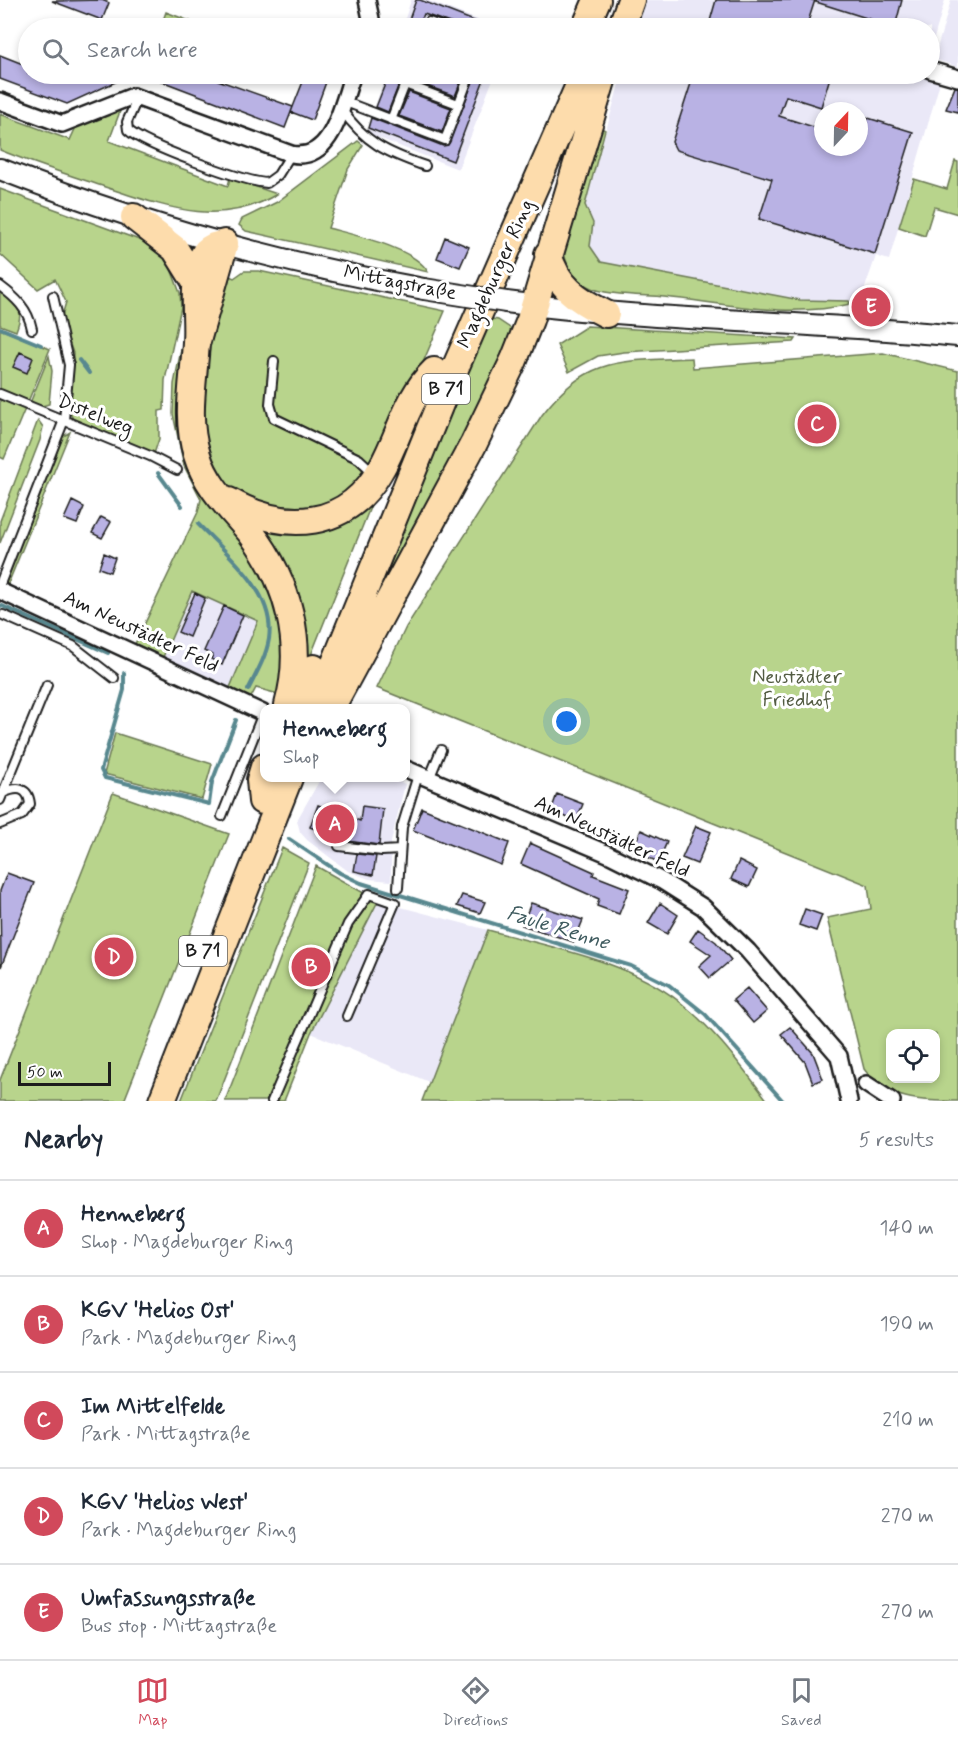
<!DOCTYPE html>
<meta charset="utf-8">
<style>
body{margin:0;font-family:Mynerve,sans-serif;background:#f2f2f3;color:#1f2937}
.controls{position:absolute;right:18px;bottom:18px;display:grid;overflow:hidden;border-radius:12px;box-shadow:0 3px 9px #0003}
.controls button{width:54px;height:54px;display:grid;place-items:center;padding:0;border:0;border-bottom:2px solid #e0e1e3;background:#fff;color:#1f2937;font:30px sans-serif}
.compass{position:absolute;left:814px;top:102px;width:54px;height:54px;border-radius:50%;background:#fff;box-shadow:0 3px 9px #0003;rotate:22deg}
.scale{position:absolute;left:18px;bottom:15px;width:93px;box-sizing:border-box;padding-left:6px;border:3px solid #1c1c1c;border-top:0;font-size:16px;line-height:21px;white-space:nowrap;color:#1c1c1c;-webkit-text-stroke:4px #fff;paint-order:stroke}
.you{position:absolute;left:567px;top:722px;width:21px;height:21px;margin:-15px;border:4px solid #fff;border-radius:50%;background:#1a73e8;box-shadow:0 0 0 9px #1a73e833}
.badge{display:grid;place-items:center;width:39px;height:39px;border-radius:50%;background:#d1495b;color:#fff;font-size:20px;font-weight:700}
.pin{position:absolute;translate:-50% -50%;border:3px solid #fff;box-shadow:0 2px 6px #0006}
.popup{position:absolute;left:260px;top:704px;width:150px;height:78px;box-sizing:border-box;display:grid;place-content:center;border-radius:12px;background:#fff;filter:drop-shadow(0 2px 4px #0005);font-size:20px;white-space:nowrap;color:#747a83}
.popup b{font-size:22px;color:#1f2937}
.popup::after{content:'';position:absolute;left:50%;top:100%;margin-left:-12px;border:12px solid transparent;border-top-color:#fff}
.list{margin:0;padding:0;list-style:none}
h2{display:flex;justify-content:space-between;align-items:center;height:78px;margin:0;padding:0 24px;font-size:26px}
h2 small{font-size:20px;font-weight:400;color:#747a83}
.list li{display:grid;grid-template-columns:39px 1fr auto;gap:18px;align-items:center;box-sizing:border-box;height:96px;padding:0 24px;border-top:2px solid #e0e1e3}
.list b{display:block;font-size:22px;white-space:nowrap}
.list p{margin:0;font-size:20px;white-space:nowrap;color:#747a83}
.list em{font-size:20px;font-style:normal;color:#747a83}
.icon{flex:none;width:33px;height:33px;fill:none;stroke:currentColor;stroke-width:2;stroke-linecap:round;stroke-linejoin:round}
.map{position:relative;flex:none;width:958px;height:1101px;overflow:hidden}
.search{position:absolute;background:#fff;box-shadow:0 3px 9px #0003;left:18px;right:18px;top:18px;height:66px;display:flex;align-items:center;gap:15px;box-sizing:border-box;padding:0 21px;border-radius:33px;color:#747a83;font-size:22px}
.sheet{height:558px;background:#fff}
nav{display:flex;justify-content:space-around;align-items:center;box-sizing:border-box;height:84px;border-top:2px solid #e0e1e3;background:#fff;font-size:16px;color:#747a83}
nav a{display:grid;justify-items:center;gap:3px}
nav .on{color:#d1495b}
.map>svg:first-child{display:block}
.built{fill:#eae8f7;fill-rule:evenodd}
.green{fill:#b8d48c;stroke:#6a7854;stroke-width:1.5;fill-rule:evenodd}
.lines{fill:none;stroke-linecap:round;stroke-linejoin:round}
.stream{stroke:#58888f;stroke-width:4}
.building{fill:#b9b2e4;stroke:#1c1c1c;stroke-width:1.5}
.service-casing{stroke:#1c1c1c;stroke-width:12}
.minor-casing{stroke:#1c1c1c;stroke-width:20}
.tertiary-casing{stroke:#1c1c1c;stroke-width:24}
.trunk-casing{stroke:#1c1c1c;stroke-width:30}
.service{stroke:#fff;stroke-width:8}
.minor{stroke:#fff;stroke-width:15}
.tertiary{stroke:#fff;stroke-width:20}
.trunk{stroke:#fddcac;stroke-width:26}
.tertiary-bridge-casing{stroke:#1c1c1c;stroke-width:24;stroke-linecap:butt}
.tertiary-bridge{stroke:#fff;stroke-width:20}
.labels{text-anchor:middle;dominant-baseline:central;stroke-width:6;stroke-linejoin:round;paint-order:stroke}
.shield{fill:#fff;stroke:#606060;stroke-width:1.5}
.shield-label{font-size:18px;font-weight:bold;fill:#1c1c1c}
.street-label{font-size:20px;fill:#1c1c1c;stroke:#fff}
.park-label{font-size:20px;fill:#535c43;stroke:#fff}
.water-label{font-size:21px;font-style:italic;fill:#3f5b5f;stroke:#fff}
</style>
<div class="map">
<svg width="958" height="1101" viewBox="0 0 958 1101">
<rect width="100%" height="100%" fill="#fff"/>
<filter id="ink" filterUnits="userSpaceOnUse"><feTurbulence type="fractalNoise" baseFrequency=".0167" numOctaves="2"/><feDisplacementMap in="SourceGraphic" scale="12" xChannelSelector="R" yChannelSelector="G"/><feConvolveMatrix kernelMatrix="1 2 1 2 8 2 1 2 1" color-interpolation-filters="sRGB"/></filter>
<g filter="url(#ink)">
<path class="built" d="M411,0H426L499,28H402Z
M643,0H945L930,52V28H635Z
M951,0H958V67L934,59Z
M386,74H495L458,169L366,133Z
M622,74H923L922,77L940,82L889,260L876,256L861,299L849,301L800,300L601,262L590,246L593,223L585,205ZM823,111H859V147H823Z
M192,591L260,622L229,690L163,657Z
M321,778H391L405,784L391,842V881L369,879L348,871L307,840L300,832L297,820Z
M378,901L488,930L429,1082L311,1033Z"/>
<path class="green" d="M166,12L192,22L189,28H152L155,21L162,23Z
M122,106L109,141L228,186L230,178L277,194C220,229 163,206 105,187C69,175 34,164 0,150V114L70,140L76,127Z
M599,127L605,130L585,205L593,223L590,246L601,262L800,300L849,301L850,304C788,319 725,303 664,297C644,295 604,296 587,286C570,276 563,259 563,240Z
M358,141L363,145L348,169L328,228C354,235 415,248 428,272L246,231L239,225L242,219L277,202Z
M955,161L958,162V214L934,207L925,236L899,227L914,179L947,189Z
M0,189L142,241L168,261L180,293L181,307L165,380L164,410L159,411V439L154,454L73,419L69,411L73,353L61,319L66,302L55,279L38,289L0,254Z
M185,271C187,278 191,286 192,293C201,351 167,414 193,470C205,494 225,511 241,532C274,577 296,639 282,695L256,688L249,701L229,690L258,621L192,591L163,657L135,644L198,512L201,499L184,466L173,414L174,384L190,306Z
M244,271H259L445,311L388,444L352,494L302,516L238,499L211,469L201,407L219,288L223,273L234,278Z
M0,290C18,306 25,307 16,331L0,325Z
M487,318L498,320L516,332L327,704Z
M587,326L796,339L794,342L624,352L598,356L569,372L557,345Z
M0,329L50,349L4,459L0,457Z
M883,353L958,371V1101C920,1101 887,1101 864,1069L827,918L871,909L868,885L377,688L406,627L542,415C587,355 625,361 692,358L693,368ZM890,1034H936V1078H890Z
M49,356L52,371L49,404L39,407L30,403Z
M38,420L43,427L40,440L0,543V521Z
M70,432L6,589L5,581L62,437Z
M381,480L297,690L299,657L242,513L274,527Z
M115,733L212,764L202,799L104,774Z
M113,793L229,834L124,1101H0V1080Z
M282,848L309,863L216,1101H181Z
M316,866L378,901L311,1033L284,1101H225Z
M488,930C553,948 626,960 680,1002C715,1030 741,1066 768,1101H422Z"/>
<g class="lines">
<path class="stream" d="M0,328L41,345
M79,360L89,373
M158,473L182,506
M198,524C227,554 276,592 269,639C266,657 256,674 248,690
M0,605L108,653
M124,673V690L101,770L105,778L209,804L212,782L236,720
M289,839L340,873L361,883L631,966L669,985L705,1014L783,1101"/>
</g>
<path class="building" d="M102,0L109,3L102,20L52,1Z
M416,0H420L492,28H464L424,14L418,28H406Z
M716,0H815L806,28H708Z
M817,0H902L895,27L816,2Z
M0,55L28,66V74H48L66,80L81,74H133L67,104L0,79Z
M143,74H201L293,107L285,128Z
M306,74H329L312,120L291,112Z
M389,74H403L388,112L376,107Z
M415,74H464L455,96L413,81Z
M476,74H486L453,161L368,128L371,118L443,146L448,145Z
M694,74H831L821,107L786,96L779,116L823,130V147H859L868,118L913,132L875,254L759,219L772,179L676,150L672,142Z
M955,87H958V112L946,109Z
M409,92L451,108L442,132L399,116Z
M445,237L469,247L460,267L437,258Z
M20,352L33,358L27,373L13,367Z
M72,501L84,507L77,524L64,519Z
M101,517L111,522L102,538L92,533Z
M104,553L115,558L110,572L99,568Z
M195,593L205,598L189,637L178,632Z
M224,606L243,615L222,665L211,659L213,655L204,651Z
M557,794L583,804L576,821L551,811Z
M318,805L360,821L362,806L383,809L379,845L346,841L310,827Z
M422,808L509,843L501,865L413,830Z
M696,826L711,832L697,864L682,858Z
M641,830L667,842L658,862L632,850Z
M530,843L594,872L593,875L629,889L619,914L597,906L599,899L521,864Z
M357,854L376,856L373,875L354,871Z
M739,861L757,870L749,887L731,879Z
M7,873L34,883L1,967L0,891Z
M462,895L485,902L480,913L457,906Z
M531,903L583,920L574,942L522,925Z
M660,903L678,915L667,934L648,923Z
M805,909L822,915L816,931L799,925Z
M698,929L716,942L731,960L710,978L699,966L711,955L690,941Z
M747,988L767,1011L753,1023L733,1000Z
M790,1027L813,1053L823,1079L813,1083L805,1062L781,1034Z"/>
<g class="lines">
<g class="service-casing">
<path id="service" d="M426,28L429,22L445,28
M405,84L458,104
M138,97L127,122L128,130C144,145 245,182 267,183L278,175L291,154
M343,101L445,140L470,74
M341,109C366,143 385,152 425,166
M391,120L409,74
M0,286C16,298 28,309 32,329
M274,361L270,404L274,418L359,459L374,473
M0,394L150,456L177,470
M0,584L64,420L69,365L53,296
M3,615L73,646L114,678
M429,779L441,750
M0,800L47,685
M222,816L263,713
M0,824L22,815L30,804C28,786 16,787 3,793
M339,846L382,851L400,850
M398,888L402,827L418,775
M272,1101L348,924L369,894L395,903L347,1016"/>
</g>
<g class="minor-casing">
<path id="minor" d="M367,0L371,19L369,28
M930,70L958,78
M0,101L62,124L133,96L291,154C333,163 342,103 353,74
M0,591L263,713
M406,769L608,854L662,881L703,907L748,951L839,1056L849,1101
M866,1084L892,1101"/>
</g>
<g class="tertiary-casing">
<path id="tertiary" d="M0,169C137,223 279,263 424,289
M506,302C656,321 808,321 958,336"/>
</g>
<g class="trunk-casing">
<path id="trunk" d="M585,28L597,0
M621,28L631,0
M134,217L175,249L198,286
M548,254C557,286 577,300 606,314
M197,341L225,243C216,245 207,247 203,256C191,281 198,316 196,342C194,380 185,418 197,455C206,486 231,509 251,533C289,582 305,645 288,705
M229,501C285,533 348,530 382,467C400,435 407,397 434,371
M320,700L446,389L584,74
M298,708L314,668
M331,708L474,443L514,360L530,320L604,74
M262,801L260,780L264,767
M162,1101L289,778"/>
</g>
<use href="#service" class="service"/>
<use href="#minor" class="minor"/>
<use href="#tertiary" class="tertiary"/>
<use href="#trunk" class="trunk"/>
<g class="tertiary-bridge-casing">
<path id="tertiary-bridge" d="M424,289L506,302"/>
</g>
<use href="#tertiary-bridge" class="tertiary-bridge"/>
</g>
</g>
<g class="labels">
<g class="shield">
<rect x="422" y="374" width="48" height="30" rx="4.5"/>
<rect x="179" y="936" width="48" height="30" rx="4.5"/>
</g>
<g class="shield-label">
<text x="446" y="389">B 71</text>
<text x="203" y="951">B 71</text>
</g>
<g class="street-label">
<text transform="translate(496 274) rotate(-66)">Magdeburger Ring</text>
<text transform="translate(400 283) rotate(11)">Mittagstraße</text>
<text transform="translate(95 415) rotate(22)">Distelweg</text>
<text transform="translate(141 632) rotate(25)">Am Neustädter Feld</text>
<text transform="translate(612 837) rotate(25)">Am Neustädter Feld</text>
</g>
<g class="park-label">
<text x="797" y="677">Neustädter<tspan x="797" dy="23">Friedhof</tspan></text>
</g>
<g class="water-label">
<text transform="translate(558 928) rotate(17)">Faule Renne</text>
</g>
</g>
</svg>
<div class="controls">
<button><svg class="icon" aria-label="locate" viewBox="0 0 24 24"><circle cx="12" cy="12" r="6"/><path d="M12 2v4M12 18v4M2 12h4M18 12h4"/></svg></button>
</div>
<svg class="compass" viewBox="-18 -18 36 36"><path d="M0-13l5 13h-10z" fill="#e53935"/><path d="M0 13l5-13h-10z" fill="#747a83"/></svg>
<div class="scale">50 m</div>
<div class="you"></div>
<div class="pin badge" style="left:335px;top:824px">A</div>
<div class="popup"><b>Henneberg</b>Shop</div>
<div class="pin badge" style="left:311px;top:967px">B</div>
<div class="pin badge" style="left:817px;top:424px">C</div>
<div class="pin badge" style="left:114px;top:957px">D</div>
<div class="pin badge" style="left:871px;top:307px">E</div>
<div class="search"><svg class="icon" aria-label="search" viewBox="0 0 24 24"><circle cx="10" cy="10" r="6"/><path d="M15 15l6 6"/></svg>Search here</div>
</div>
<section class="sheet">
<h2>Nearby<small>5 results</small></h2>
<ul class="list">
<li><span class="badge">A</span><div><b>Henneberg</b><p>Shop · Magdeburger Ring</p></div><em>140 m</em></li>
<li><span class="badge">B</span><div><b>KGV 'Helios Ost'</b><p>Park · Magdeburger Ring</p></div><em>190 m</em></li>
<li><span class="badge">C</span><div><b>Im Mittelfelde</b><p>Park · Mittagstraße</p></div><em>210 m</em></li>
<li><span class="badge">D</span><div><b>KGV 'Helios West'</b><p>Park · Magdeburger Ring</p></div><em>270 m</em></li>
<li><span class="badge">E</span><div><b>Umfassungsstraße</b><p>Bus stop · Mittagstraße</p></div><em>270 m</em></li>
</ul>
</section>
<nav>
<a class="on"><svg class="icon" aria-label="map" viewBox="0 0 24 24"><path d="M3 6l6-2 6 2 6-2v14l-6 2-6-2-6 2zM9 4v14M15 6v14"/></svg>Map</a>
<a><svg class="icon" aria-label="directions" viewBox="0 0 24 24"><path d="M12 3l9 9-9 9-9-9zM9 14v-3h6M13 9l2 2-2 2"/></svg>Directions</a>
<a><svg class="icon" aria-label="saved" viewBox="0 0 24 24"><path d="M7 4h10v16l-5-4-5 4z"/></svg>Saved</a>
</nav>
